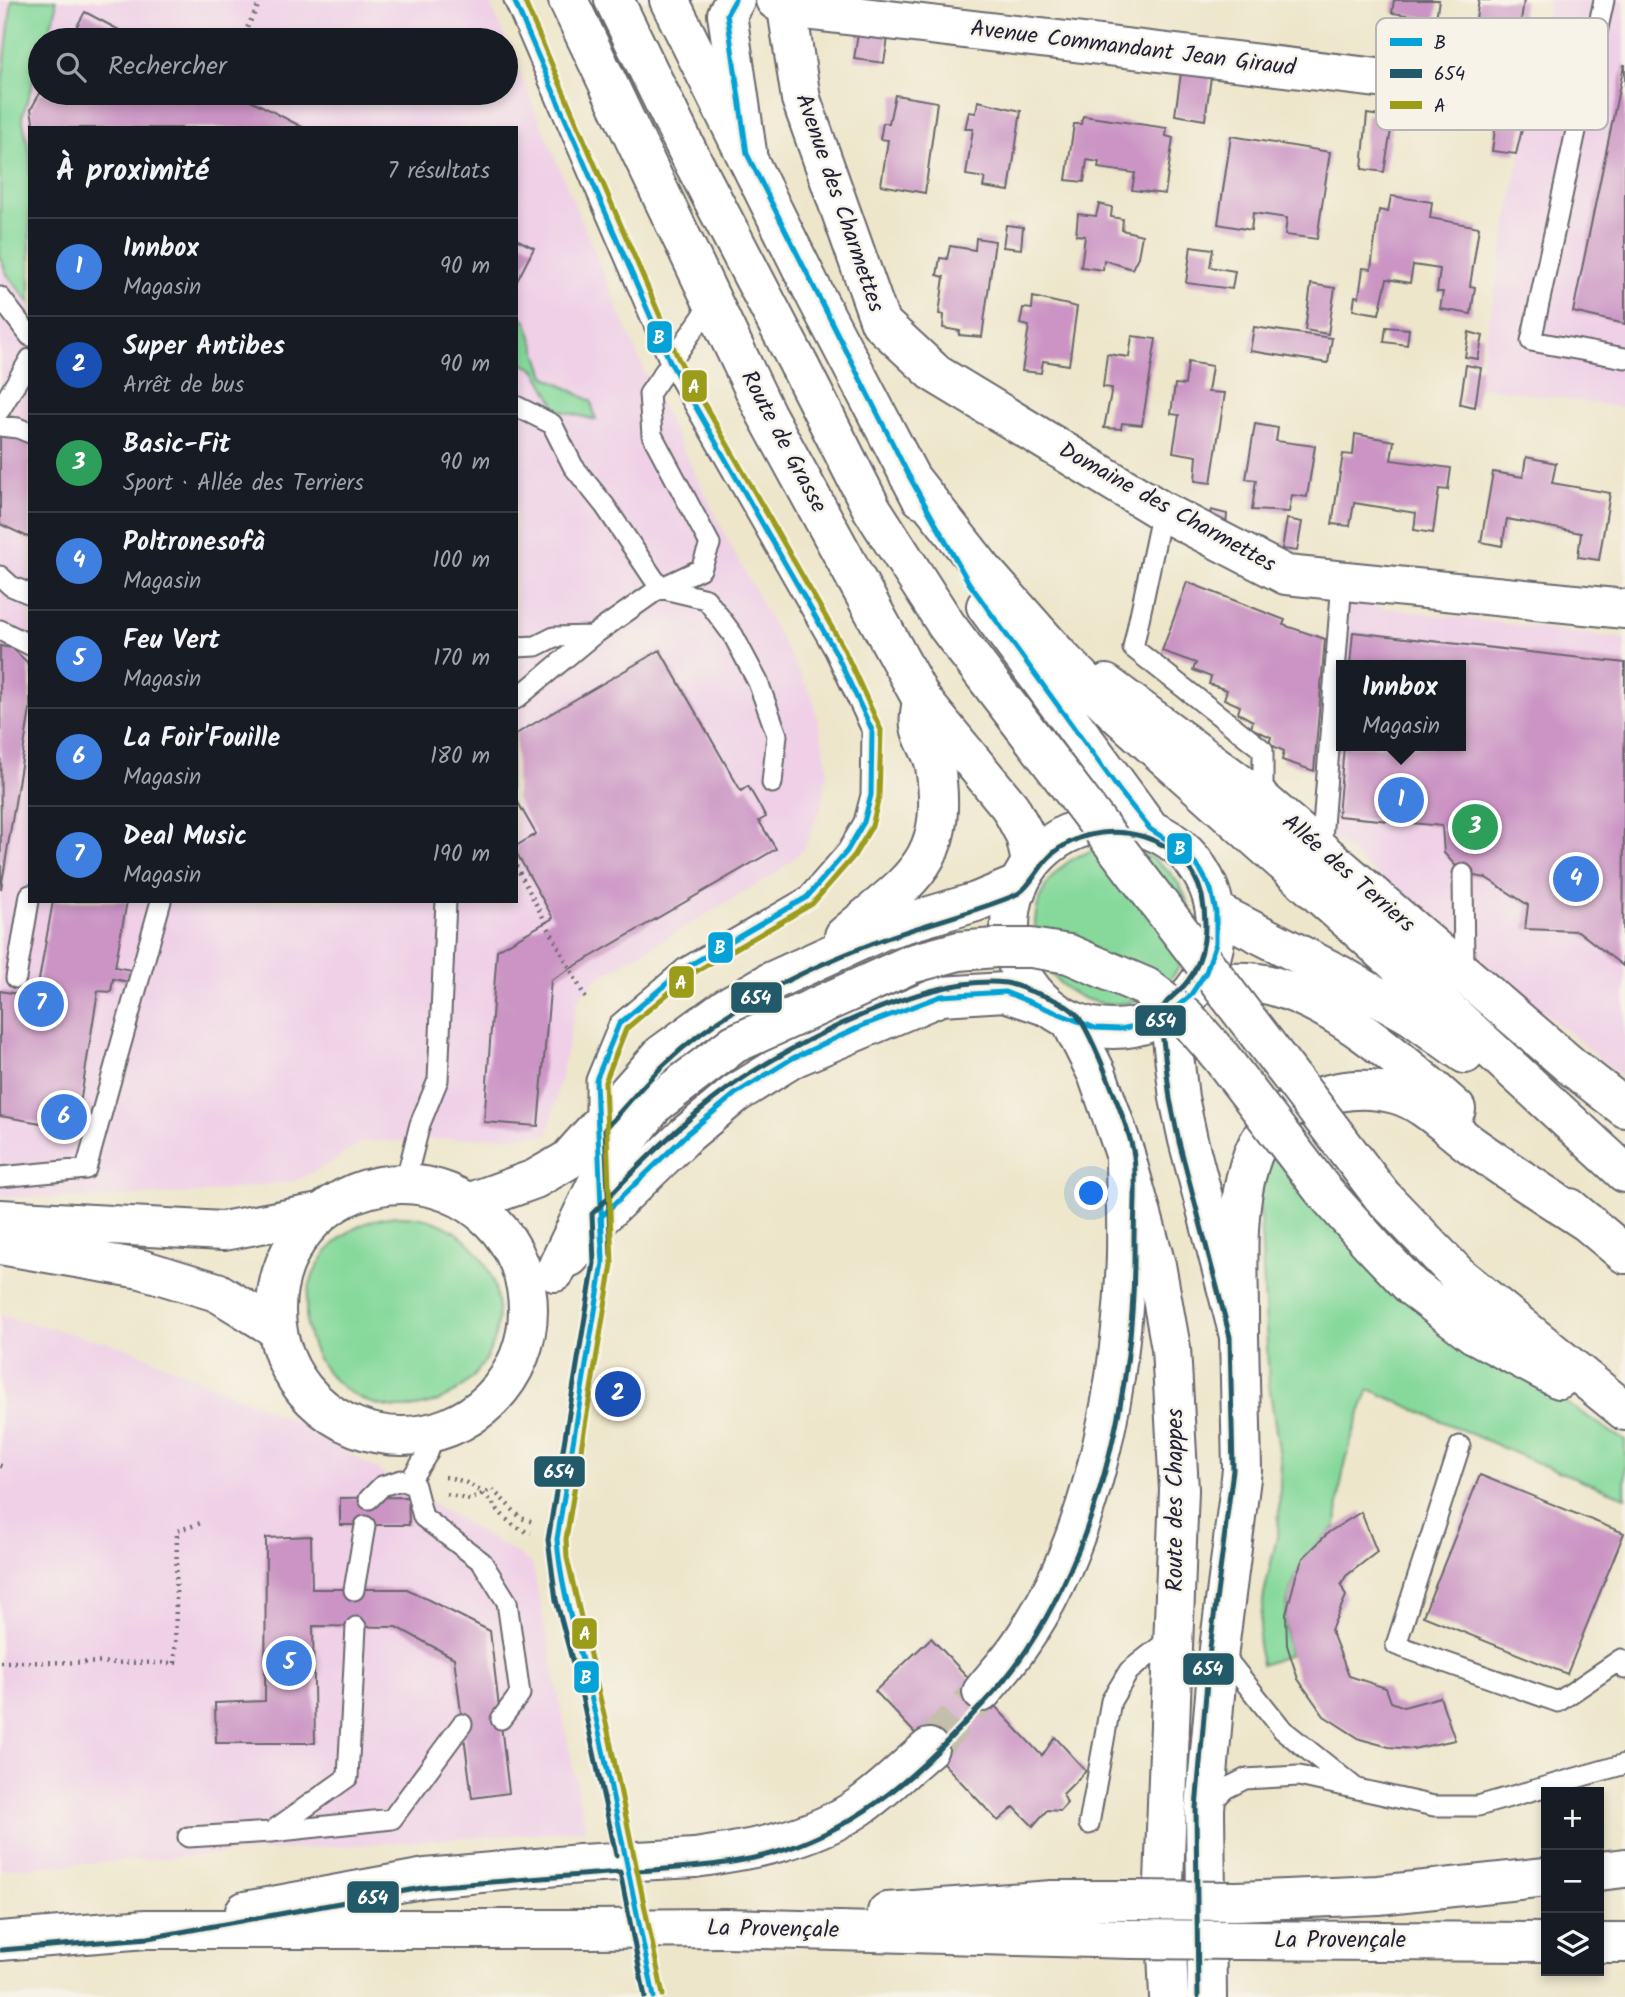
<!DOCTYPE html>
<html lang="fr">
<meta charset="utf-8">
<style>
body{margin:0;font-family:Kalam,sans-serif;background:#20242c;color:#f1f3f6}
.controls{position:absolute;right:21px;bottom:21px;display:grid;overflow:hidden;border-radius:0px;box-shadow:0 4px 10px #0003}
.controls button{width:63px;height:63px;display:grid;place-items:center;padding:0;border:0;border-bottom:2px solid #363941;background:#171b24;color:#f1f3f6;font:35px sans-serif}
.you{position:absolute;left:1092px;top:1194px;width:24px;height:24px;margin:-18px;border:5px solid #fff;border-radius:50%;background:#1a73e8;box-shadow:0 0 0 10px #1a73e833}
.badge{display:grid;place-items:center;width:46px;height:46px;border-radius:50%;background:#8c9099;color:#fff;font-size:23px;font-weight:700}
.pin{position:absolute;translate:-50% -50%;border:4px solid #fff;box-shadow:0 2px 7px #0006}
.popup{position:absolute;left:1336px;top:660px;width:130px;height:91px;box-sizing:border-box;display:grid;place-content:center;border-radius:0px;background:#171b24;filter:drop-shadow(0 2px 5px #0005);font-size:23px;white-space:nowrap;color:#9ea1a6}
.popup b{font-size:26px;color:#f1f3f6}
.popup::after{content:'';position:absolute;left:50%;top:100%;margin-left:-14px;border:14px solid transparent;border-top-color:#171b24}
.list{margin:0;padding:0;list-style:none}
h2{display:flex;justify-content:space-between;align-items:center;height:91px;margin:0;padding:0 28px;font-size:30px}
h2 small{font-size:23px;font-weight:400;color:#9ea1a6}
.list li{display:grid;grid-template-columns:46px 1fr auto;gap:21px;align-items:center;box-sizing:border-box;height:98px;padding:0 28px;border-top:2px solid #363941}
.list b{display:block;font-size:26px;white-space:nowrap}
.list p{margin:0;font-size:23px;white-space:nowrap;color:#9ea1a6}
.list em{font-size:23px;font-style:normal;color:#9ea1a6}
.icon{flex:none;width:38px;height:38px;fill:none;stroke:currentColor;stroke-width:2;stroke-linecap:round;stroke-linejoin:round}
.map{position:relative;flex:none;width:1625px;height:1997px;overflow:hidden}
.search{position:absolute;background:#171b24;box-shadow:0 4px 10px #0003;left:28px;top:28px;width:490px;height:77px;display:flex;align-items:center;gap:18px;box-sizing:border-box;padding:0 24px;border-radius:38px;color:#9ea1a6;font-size:26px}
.panel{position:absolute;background:#171b24;box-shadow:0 4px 10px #0003;left:28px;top:126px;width:490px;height:777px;border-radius:0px}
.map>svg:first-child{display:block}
.built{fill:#efd0e7;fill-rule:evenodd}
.green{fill:#86d99b;stroke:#547e6b;stroke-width:2}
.building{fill:#cb94c4}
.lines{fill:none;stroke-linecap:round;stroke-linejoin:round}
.highway-tunnel{stroke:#c4bfad;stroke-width:38;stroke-dasharray:38 19;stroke-linecap:butt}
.lane-casing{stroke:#69676d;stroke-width:23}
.street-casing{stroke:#69676d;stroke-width:42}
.secondary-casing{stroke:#69676d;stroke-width:42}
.primary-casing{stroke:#69676d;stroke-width:42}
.highway-casing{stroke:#69676d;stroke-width:42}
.path{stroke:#69676d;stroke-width:4.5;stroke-dasharray:2 5;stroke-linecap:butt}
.lane{stroke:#fff;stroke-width:19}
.street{stroke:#fff;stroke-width:38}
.secondary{stroke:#fff;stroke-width:38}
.primary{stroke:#fff;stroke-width:38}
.highway{stroke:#fff;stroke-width:38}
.primary-bridge-casing{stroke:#69676d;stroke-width:42;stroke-linecap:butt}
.highway-bridge-casing{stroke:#69676d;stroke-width:42;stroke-linecap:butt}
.primary-bridge{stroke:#fff;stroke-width:38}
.highway-bridge{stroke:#fff;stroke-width:38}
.bus-1-casing{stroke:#f7f3e8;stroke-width:10}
.bus-2-casing{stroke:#f7f3e8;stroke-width:10}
.bus-3-casing{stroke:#f7f3e8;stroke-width:10}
.bus-1{stroke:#05a2d7;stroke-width:5}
.bus-2{stroke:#235a69;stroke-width:5}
.bus-3{stroke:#9c9c1b;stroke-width:5}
.labels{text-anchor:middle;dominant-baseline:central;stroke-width:5;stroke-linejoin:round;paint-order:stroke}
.street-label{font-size:23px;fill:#22223b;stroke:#f7f3e8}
.key{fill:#f7f3e8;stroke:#b7b4b4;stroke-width:2}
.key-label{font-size:19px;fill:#22223b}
.line-badge{stroke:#f7f3e8;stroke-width:2.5}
.badge-label{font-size:19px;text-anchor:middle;font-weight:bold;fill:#fff}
</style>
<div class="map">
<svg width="1625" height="1997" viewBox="0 0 1625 1997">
<rect width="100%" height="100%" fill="#f7f3e8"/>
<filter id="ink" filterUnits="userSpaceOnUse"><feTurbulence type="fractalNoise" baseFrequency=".0143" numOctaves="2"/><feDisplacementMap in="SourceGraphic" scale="14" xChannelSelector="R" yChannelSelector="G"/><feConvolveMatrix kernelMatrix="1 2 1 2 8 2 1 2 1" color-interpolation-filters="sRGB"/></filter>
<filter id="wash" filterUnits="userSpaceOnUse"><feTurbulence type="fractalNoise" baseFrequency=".00686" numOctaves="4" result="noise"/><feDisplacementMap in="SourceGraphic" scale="28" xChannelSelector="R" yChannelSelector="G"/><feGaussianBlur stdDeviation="1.57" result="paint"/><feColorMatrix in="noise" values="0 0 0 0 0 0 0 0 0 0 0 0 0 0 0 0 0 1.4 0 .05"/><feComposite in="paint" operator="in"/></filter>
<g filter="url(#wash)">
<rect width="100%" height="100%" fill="#ede6ca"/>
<path class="built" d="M0,0H489L506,40H40V93H506V40L646,375L736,556L813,698L828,768L822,806L804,849L778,872L596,980L578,999L548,1135L361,1142L333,1162L295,1181L202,1193L88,1198L0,1197ZM30,128H516V901H30Z
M1549,0H1625V408L1477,386Z
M1332,601L1625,639V1079L1312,821ZM1342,665H1460V746H1342Z
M0,1315L128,1348L303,1425L532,1563L586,1830L0,1869Z"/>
<path class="green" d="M12,0H56V10L46,40H40V59L22,117L30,155V303L7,274L0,258V101Z
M516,312L527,322L545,376L591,401L596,420L558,410L536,370L516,360Z
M1035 926a78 78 0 1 1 156 0a78 78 0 1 1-156 0Z
M1275,1149L1411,1280L1537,1384L1625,1441V1497L1535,1462L1369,1389C1351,1435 1339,1477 1336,1526C1295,1561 1278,1600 1289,1655L1262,1665L1258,1645L1264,1594L1278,1532L1281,1463L1269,1385L1259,1191Z
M306 1312a96 96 0 1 1 192 0a96 96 0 1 1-192 0Z"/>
<g id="blocks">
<path class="building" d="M1394,0H1439L1436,19L1392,13Z
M1479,0H1524L1520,28L1497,24L1494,47L1472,43Z
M85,12L138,40H69Z
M860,21L890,25L884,63L854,59Z
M1624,65H1625V324L1573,312Z
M1181,73L1211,77L1205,120L1175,115Z
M40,93H237L304,128H34L31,109Z
M895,95L937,102L925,193L881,185L888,140L880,139L883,123H889Z
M978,101L1021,111L1009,191L983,187L985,178L966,175L973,129H965L969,112L976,113Z
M1499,101L1528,105L1516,154L1492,151Z
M1367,114L1393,118L1384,172L1362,169Z
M1083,116L1167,128L1166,136L1173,138L1165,194L1132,190L1135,173L1098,168L1099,162L1087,160L1084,182L1066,180L1074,124H1081Z
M1231,136L1330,152L1317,239L1285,235L1287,218L1253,213L1251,230L1218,224Z
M1391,196L1432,202L1430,218L1479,227L1470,286L1475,287L1471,314L1440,309L1443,292H1437L1440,269L1413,265L1410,283L1387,279L1379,314L1353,310L1355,296L1359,297L1363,268L1371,269L1379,210L1388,212Z
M1099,204L1112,207L1111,217L1123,219L1122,230L1142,235L1138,257L1132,269L1104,260L1103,270L1081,267L1085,236L1076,235L1078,214L1096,216Z
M1006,225L1023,227L1021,249L1003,247Z
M976,238L995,241L982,337L959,335L960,331L943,328L944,315L939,314L944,277L937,275L940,258L947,259L950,246L975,250Z
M516,239L534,248L516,283Z
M1191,246L1213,249L1210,267L1235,271L1232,289L1186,283Z
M1311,284L1335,288L1328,334L1305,330Z
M1033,297L1077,307L1069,365L1043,361L1041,373L1022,371L1029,326L1020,324L1023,308L1032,309Z
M1254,327L1332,338L1328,363L1250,351Z
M1386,327L1409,329L1407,345L1384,342Z
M1469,332L1483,336L1478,359L1465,357Z
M1132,336L1156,339L1142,425L1122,423L1121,429L1104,428L1112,388L1103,387L1107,354L1129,357Z
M1188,362L1212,366L1208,392L1225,393L1211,483L1195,481L1197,456L1173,452L1179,415L1171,414L1175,384L1185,385Z
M1466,365L1481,368L1475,407L1460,404Z
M1255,424L1278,428L1276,441L1315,446L1307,497L1292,495L1289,512L1252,510L1256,480L1246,479Z
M5,426L30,438V538L0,524V436Z
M1355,434L1394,441L1391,460L1451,468L1448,490L1439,489L1433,533L1414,530L1416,513L1354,503L1350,526L1332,524L1343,454L1353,455Z
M1526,457L1556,463L1552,483L1610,493L1599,560L1578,557L1581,533L1507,519L1502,546L1481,542L1493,472L1523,477Z
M1211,510L1227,514L1226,528L1209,519Z
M1287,519L1302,522L1297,551L1282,549Z
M1187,582L1285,620L1283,625L1325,639L1314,771L1282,760L1284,751L1269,744L1271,737L1251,728L1253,721L1238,713L1240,706L1224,699L1227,690L1209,684L1211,677L1193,670L1196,663L1162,651Z
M1353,632L1625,663L1623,966L1578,931L1525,929L1528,905L1486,878L1463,874L1444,853L1442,826L1338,816L1344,746H1460V665H1350Z
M0,646L12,648L27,662L30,676V710L1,889Z
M660,650L741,791L748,786L766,817L759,821L776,849L551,980L538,1126L484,1122L497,950L553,918L516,852V846L536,834L516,799V734Z
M53,901H127L115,967L131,970L129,982L113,979L111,992L98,991L76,1129L0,1116V991L36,997Z
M1480,1475L1624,1533L1567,1674L1423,1616Z
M408,1497L409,1525H340V1498Z
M1361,1512L1377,1552L1346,1576L1341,1585L1346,1596L1331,1630L1349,1676L1386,1688L1391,1702L1404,1707L1440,1697L1455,1740L1413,1749L1389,1747L1360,1739L1324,1716L1298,1679L1287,1645L1286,1614L1296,1576L1303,1558L1329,1532Z
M311,1536L312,1589H407L490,1631L509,1793L472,1798L454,1658L397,1627L313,1626L315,1743H216L215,1703L265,1701L266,1538Z
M931,1638L1042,1756L1055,1737L1086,1771L1063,1794L1067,1803L1060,1811L1047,1810L1033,1826L1014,1807L998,1821L875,1691Z"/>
</g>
</g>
<g filter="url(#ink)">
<use href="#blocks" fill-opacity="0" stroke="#69676d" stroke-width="2"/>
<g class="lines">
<path class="highway-tunnel" d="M929,1748L982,1692"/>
<g class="lane-casing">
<path id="lane" d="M514,0L670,362L835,651L872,730L871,795L864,822L847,851L807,897L685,968L619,1024L596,1080V1125
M1604,0L1531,341L1625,358
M0,297L30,336
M516,406L552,424L573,466L605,506L660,588L592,636L516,699
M0,410L30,359
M0,426L18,428L30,433
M1162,511L1133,648L1263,750V801
M0,576L11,586L30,594
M660,588L701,569L710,544L652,435L649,394L713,301
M660,588L706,599L733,635L758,682L777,735L772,783
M0,630L30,645
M516,647L536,646L554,637L592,636
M1321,852L1342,581
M1463,874L1464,974
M16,978L30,895
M0,1177L86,1169L161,901
M405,1183L420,1124L438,1080L446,901
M601,1222L603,1263L557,1539C558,1593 579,1643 591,1695C614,1795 633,1896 654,1997
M1460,1446L1396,1645L1558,1702L1621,1659L1625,1669
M409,1482L428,1453L434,1432
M369,1499L382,1486L401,1480L415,1486L423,1517L482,1562L507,1602L520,1694L501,1719
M354,1590L365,1526
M1220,1651L1283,1730L1353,1786
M1207,1807L1225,1789L1245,1779L1299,1776L1434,1806H1478L1625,1764
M1089,1824L1111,1701L1129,1671L1172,1637
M275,1829L348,1777L356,1627
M188,1837L271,1832L392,1819L462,1724"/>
</g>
<g class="street-casing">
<path id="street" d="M735,0L727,14L747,152
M775,0L787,8L1437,85
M787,8L801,99L880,322L936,374L1162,511L1286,575L1625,609
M1106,684L1263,801L1570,1065L1625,1108"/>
</g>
<g class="secondary-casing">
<path id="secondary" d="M844,936C910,879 950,863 935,766C933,752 922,740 920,726C918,719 921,708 922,700
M1169,1013L1179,1098L1188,1140L1239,1336L1242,1470L1219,1649L1205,1809L1207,1997
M1070,1020L1097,1074L1125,1154L1156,1265L1171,1348L1179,1490L1164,1882L1169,1997
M276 1310a126 126 0 1 1 252 0a126 126 0 1 1-252 0Z
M471,1202L535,1179L568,1160L662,1054L727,1007L772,981L886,929L976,902L1017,885
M0,1219L223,1231L320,1213
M0,1245L141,1269L217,1292L277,1329
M570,1257L600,1218L687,1134L735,1094L793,1058L941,996L1005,992L1049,1007"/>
</g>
<g class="primary-casing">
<path id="primary" d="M568,0L766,414L922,700L1010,807L1025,835L1031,862
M614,0L688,152L799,365
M669,0L816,297L921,498
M909,476L983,570L1059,656L1116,713L1424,988L1625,1173
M986,606L1150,829
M1010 926a103 103 0 1 1 206 0a103 103 0 1 1-206 0Z
M1216,912L1340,975L1412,1016L1465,1054
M1198,985C1224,982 1248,979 1273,986C1339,1004 1406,1065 1456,1109
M1382,1196L1459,1276L1625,1411
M1570,1208L1625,1254
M1372,1245L1412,1287L1474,1334L1559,1379
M555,1272L600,1177L654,1105
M1239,1336C1240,1284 1233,1216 1249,1166C1257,1137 1277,1112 1306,1101C1337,1090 1363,1086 1395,1094C1425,1102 1450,1130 1474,1147C1512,1174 1551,1199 1590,1224"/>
</g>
<g class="highway-casing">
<path id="highway" d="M982,1692C994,1677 1008,1662 1019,1646C1089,1547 1119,1397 1125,1277C1128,1236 1125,1195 1125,1154
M695,1858C751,1850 811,1840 859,1807C884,1790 906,1767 929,1748
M1599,1871L1625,1868
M1237,1901L1378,1895L1546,1877
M245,1911L426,1878L580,1864
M887,1912L1052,1900H1129
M726,1928L1132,1939
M1239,1940L1546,1942
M0,1941L146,1929H585
M1599,1943H1625"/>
</g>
<path class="path" d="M241,40L261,0
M516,866L586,999
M0,1466H3
M445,1477C498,1485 491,1522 531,1533
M447,1494L470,1500L492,1489L521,1518L533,1522
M0,1662L175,1663L177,1531L201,1523"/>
<use href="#lane" class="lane"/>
<use href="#street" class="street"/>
<use href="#secondary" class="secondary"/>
<use href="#primary" class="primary"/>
<use href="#highway" class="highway"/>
<g class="primary-bridge-casing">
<path id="primary-bridge" d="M799,365L872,509L947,626L1382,1196
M654,1105L734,1044L911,964L959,951L995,948H1031L1069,954L1146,987L1186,1017L1221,1057L1322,1189L1372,1245"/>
</g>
<g class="highway-bridge-casing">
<path id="highway-bridge" d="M580,1864L695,1858
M1129,1900L1237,1901
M585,1929L726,1928
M1132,1939L1239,1940"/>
</g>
<use href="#primary-bridge" class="primary-bridge"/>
<use href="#highway-bridge" class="highway-bridge"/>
<g class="bus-1-casing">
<path id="bus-1" d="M514,0L670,362L835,651L872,730L871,795L864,822L847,851L807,897L685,968L619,1024L596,1080L603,1259
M654,1997C634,1900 615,1802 593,1705C581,1649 561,1596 557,1539L603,1263L600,1218L687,1134L735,1094L793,1058L864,1025L941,996L1005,992L1095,1028L1120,1029L1146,1024L1169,1013L1190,996L1206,972L1216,943V912L1211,890L1201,871L1187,853L1150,829L1119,790L969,583L909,476L747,154L727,14L735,0"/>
</g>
<g class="bus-2-casing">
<path id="bus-2" d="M611,1256L605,1129C625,1107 644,1083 666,1063C727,1005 809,967 887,938C928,923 972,913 1013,896C1032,889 1039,861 1060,848C1109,815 1187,835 1202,896C1208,925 1206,958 1187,982C1179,993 1163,1001 1160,1014L1170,1099L1179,1142L1230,1337L1233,1470L1210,1648L1196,1808L1198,1997
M616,1855L582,1697L556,1600L548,1540L594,1263L592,1214C635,1169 681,1122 730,1087C792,1043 930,973 1006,983C1017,985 1028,991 1039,994C1051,998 1067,1004 1076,1014C1091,1030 1131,1133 1134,1156C1137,1183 1134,1213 1134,1241C1136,1378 1103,1533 1027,1649C1007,1680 980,1707 955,1733C914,1777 868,1815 813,1839C758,1864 697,1867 637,1871
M1,1950L148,1938L427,1887L620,1872L645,1997"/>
</g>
<g class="bus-3-casing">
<path id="bus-3" d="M524,0L678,358L843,647L881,730L879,797L872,826L854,856L812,904L690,975L626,1029L605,1082L612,1264L566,1539L567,1558L608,1731L663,1995"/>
</g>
<use href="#bus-1" class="bus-1"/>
<use href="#bus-2" class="bus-2"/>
<use href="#bus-3" class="bus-3"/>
</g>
</g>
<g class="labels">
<g class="street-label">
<text transform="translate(1133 49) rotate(7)">Avenue Commandant Jean Giraud</text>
<text transform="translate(839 203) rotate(71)">Avenue des Charmettes</text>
<text transform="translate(783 442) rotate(62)">Route de Grasse</text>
<text transform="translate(1167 508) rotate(29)">Domaine des Charmettes</text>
<text transform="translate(1348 874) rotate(41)">Allée des Terriers</text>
<text transform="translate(1176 1500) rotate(-90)">Route des Chappes</text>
<text transform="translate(773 1930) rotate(1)">La Provençale</text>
<text x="1340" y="1941">La Provençale</text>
</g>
</g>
<rect x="1376" y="18" width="232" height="112" rx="10" class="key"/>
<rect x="1390" y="38" width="32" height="8" fill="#05a2d7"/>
<rect x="1390" y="69" width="32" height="9" fill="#235a69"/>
<rect x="1390" y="101" width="32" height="8" fill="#9c9c1b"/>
<g class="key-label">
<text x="1434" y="49">B</text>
<text x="1434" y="80">654</text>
<text x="1434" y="112">A</text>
</g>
<g class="line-badge">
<rect x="646" y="320" width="27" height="34" rx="7" fill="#05a2d7"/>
<rect x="681" y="369" width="27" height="34" rx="7" fill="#9c9c1b"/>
<rect x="1166" y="832" width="27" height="33" rx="7" fill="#05a2d7"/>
<rect x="707" y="931" width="27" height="33" rx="7" fill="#05a2d7"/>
<rect x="668" y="965" width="27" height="34" rx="7" fill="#9c9c1b"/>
<rect x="730" y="981" width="53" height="33" rx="7" fill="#235a69"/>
<rect x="1134" y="1004" width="53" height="33" rx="7" fill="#235a69"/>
<rect x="533" y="1455" width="53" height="33" rx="7" fill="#235a69"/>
<rect x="571" y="1617" width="27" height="33" rx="7" fill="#9c9c1b"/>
<rect x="1182" y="1652" width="53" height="34" rx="7" fill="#235a69"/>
<rect x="573" y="1660" width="27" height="34" rx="7" fill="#05a2d7"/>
<rect x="346" y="1880" width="54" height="34" rx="7" fill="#235a69"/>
</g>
<g class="badge-label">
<text x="659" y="344">B</text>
<text x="694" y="393">A</text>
<text x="1180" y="855">B</text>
<text x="720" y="954">B</text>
<text x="681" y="989">A</text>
<text x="756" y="1004">654</text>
<text x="1161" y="1027">654</text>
<text x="559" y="1478">654</text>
<text x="585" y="1640">A</text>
<text x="1208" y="1675">654</text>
<text x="586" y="1684">B</text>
<text x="373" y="1904">654</text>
</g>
</svg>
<div class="controls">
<button>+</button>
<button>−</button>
<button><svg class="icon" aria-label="layers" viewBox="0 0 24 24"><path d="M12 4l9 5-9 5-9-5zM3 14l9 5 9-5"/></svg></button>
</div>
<div class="you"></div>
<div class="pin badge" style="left:1401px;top:800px;background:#3f7fe0">1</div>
<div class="popup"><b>Innbox</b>Magasin</div>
<div class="pin badge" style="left:618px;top:1394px;background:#1a4fb4">2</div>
<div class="pin badge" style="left:1475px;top:827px;background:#2e9e5b">3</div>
<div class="pin badge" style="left:1576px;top:879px;background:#3f7fe0">4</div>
<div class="pin badge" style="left:289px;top:1663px;background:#3f7fe0">5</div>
<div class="pin badge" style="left:64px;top:1117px;background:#3f7fe0">6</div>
<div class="pin badge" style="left:41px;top:1004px;background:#3f7fe0">7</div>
<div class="search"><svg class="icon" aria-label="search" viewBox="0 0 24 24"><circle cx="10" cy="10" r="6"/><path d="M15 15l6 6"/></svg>Rechercher</div>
<section class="panel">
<h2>À proximité<small>7 résultats</small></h2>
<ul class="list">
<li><span class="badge" style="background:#3f7fe0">1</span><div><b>Innbox</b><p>Magasin</p></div><em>90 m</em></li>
<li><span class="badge" style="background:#1a4fb4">2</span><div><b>Super Antibes</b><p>Arrêt de bus</p></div><em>90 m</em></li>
<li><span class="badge" style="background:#2e9e5b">3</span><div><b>Basic-Fit</b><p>Sport · Allée des Terriers</p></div><em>90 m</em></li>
<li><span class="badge" style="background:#3f7fe0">4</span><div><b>Poltronesofà</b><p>Magasin</p></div><em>100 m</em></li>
<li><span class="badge" style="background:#3f7fe0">5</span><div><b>Feu Vert</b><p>Magasin</p></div><em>170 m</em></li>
<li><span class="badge" style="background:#3f7fe0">6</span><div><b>La Foir'Fouille</b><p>Magasin</p></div><em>180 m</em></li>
<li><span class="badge" style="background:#3f7fe0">7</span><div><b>Deal Music</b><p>Magasin</p></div><em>190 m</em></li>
</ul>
</section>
</div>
